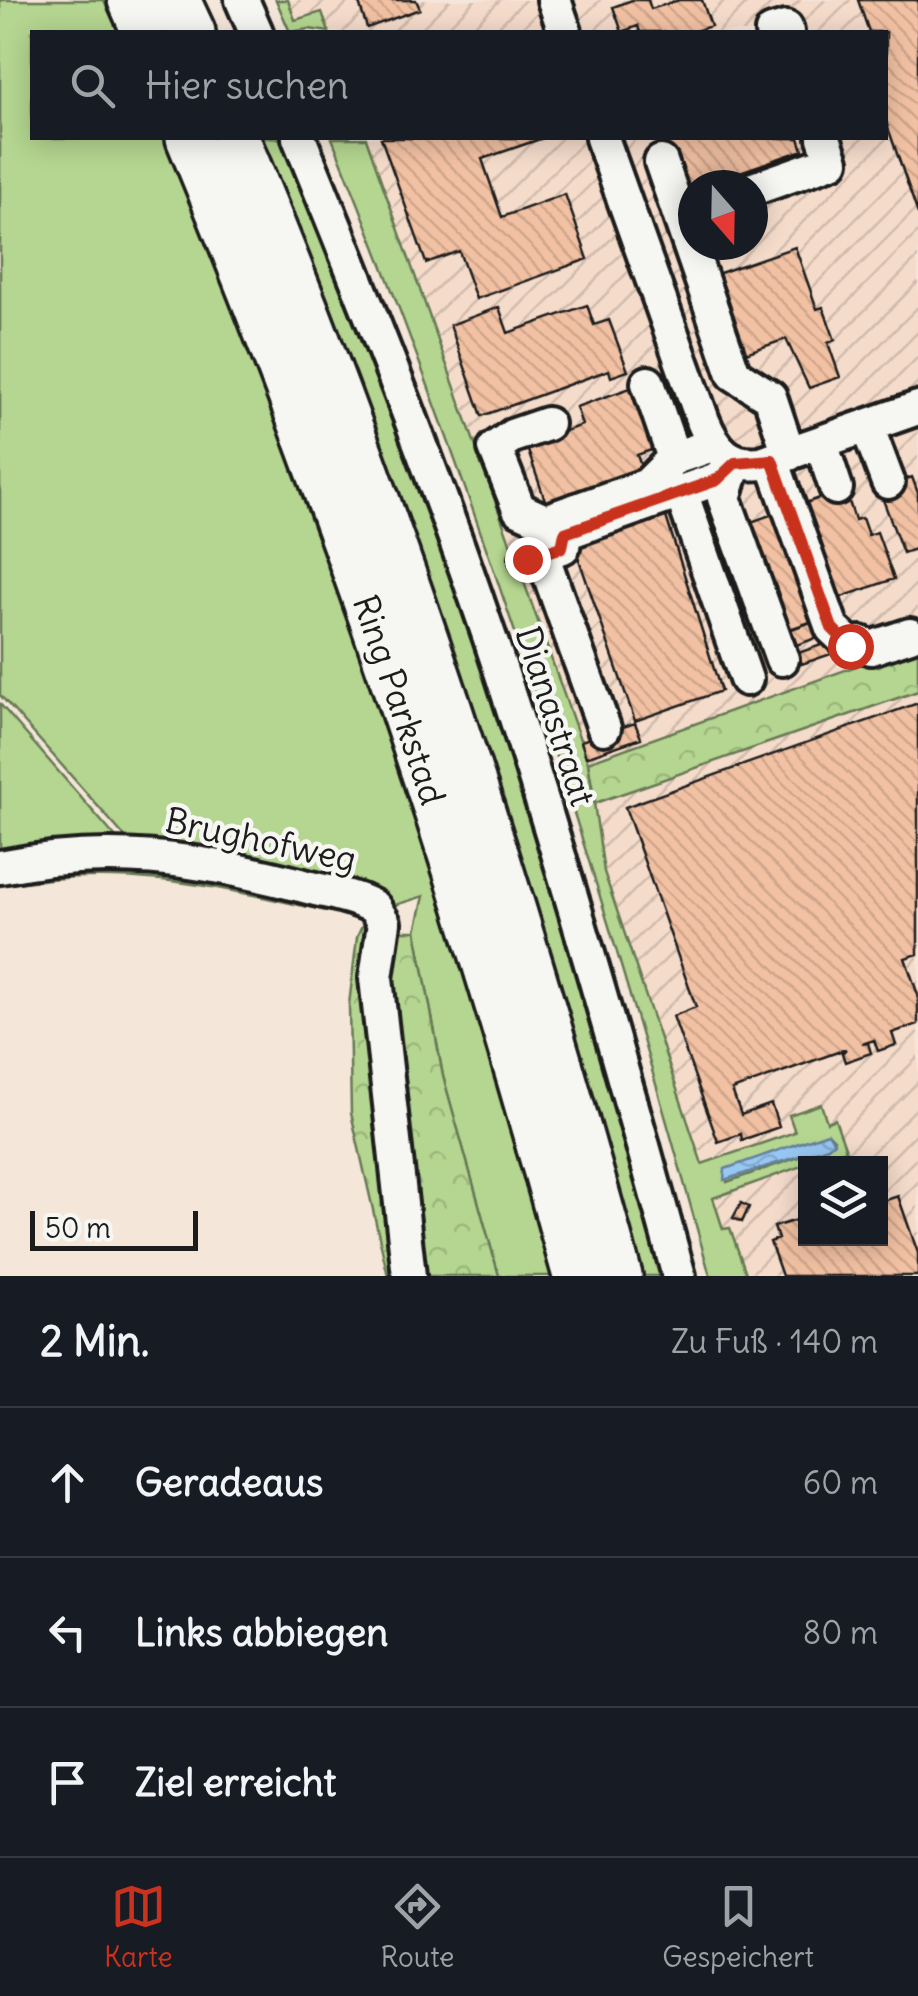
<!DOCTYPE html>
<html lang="de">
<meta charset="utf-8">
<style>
body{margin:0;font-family:Delius,sans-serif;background:#242831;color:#f1f3f6}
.controls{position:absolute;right:30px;bottom:30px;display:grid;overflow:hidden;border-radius:0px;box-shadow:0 5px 25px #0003}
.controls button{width:90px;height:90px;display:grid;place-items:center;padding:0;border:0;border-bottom:2px solid #363941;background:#171b24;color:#f1f3f6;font:50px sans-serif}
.compass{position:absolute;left:678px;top:170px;width:90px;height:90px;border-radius:50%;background:#171b24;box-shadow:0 5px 25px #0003;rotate:160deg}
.scale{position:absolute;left:30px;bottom:25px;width:168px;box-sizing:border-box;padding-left:10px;border:5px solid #1c1c1c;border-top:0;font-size:28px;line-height:35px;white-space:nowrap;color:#1c1c1c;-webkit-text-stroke:8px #f6f6f2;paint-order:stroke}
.stop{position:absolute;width:30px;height:30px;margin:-22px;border:8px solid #c8321e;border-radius:50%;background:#fff}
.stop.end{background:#c8321e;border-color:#fff;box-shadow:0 2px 10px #0008}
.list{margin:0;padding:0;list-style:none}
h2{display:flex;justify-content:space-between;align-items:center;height:130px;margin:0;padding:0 40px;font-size:42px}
h2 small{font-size:32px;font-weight:400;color:#9ea1a6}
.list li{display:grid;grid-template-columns:65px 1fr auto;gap:30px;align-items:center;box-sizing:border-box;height:150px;padding:0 40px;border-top:2px solid #363941}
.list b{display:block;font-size:38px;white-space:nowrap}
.list em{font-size:32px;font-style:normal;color:#9ea1a6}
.icon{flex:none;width:55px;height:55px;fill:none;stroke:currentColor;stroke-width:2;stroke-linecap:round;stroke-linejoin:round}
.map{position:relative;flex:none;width:918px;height:1276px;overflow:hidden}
.search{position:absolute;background:#171b24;box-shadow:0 5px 25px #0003;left:30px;right:30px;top:30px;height:110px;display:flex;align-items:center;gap:25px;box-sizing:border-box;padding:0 35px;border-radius:0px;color:#9ea1a6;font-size:38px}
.sheet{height:580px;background:#171b24}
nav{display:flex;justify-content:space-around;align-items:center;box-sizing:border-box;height:140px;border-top:2px solid #363941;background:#171b24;font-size:28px;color:#9ea1a6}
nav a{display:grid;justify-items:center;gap:5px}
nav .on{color:#c8321e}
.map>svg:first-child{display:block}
.industrial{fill:url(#industrial-furrows);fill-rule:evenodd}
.grass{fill:#b4d690;stroke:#687956;stroke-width:2.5;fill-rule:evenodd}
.forest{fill:url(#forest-crowns);stroke:#687956;stroke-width:2.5}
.water{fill:url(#water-waves);stroke:#66839d;stroke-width:2.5}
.building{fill:url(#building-back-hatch);stroke:#1c1c1c;stroke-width:2.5}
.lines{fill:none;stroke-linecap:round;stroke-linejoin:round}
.minor-casing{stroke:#1c1c1c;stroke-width:40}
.highway-casing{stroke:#1c1c1c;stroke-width:52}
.minor{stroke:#f6f6f2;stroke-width:32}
.highway{stroke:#f6f6f2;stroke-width:45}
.route{stroke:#c8321e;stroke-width:12}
.labels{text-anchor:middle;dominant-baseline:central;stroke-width:9;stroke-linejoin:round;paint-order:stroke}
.street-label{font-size:35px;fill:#1c1c1c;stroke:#f6f6f2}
</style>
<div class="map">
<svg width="918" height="1276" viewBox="0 0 918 1276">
<defs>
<pattern id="industrial-furrows" width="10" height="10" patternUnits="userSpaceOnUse" patternTransform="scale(2.5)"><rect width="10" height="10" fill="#f4dbca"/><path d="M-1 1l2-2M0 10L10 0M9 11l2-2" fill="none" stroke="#d1bbad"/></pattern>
<pattern id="forest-crowns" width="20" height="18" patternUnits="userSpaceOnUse" patternTransform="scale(2.5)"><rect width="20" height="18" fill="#b4d690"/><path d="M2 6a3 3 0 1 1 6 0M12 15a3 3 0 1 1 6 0" fill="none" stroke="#9ab77c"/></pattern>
<pattern id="water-waves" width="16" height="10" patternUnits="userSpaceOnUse" patternTransform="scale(2.5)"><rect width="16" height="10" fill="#97c7f3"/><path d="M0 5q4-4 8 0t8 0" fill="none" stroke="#82aad0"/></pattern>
<pattern id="building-back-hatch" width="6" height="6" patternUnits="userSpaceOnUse" patternTransform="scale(2.5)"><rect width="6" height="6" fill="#f2c1a3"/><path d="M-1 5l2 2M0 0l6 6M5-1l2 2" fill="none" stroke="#cfa58c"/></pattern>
</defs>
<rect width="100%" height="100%" fill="#f5e6da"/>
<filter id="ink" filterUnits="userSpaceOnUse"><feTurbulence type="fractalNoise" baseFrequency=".01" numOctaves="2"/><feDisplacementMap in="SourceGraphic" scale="20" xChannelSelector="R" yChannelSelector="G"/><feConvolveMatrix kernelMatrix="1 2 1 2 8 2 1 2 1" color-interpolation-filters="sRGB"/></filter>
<g filter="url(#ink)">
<path class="industrial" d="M288,0H918V1276H747L730,1228L723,1229L604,872L588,762L366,138H886V32H329L321,13L295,20ZM693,185H753V245H693ZM806,1164H880V1238H806Z"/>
<path class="grass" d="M0,0H104L118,32H32V138H165L259,347L385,688L558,1276H499L443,1076L416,931L424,896L392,906L133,846L0,695Z
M276,0H288L295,20L322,12L329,32L309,29L290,32Z
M258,138H289L489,673L667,1276H636Z
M332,138H366L588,762L604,872L702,1164L795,1132L789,1115L821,1104L827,1122L835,1119L846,1150L713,1198L723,1229L730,1228L747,1276H710C604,889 483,509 332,138ZM828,1133L834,1139L828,1147L727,1182L726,1169Z
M0,704L123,846L0,859Z
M127,862L357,908L344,915C223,888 125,862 0,886V876Z"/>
<path class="forest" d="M918,644V691L595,803L588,762Z
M367,915L404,1276H388L351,1113L349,1005L357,937Z
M395,931H416L443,1076L499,1276H416L383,977Z"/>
<path class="water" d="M828,1133L834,1142L828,1147L724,1180L725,1169Z"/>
<path class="building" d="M358,0H416L420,9L367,28Z
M632,0H648L651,9L679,0H702L711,26L692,32H640L638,26L622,32L613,7Z
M858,0H918V214L886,122V32H869Z
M381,138H543L482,159L502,217L565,194L588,259L476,299L459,251L426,263Z
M660,138H799L803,150L679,193Z
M795,247L817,309L823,307L835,340L828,343L840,377L809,388L786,339L737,356L708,277Z
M587,305L594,325L609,320L628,371L611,377L609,370L482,416L450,325L499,307L508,333Z
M633,387L654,449L637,455L644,475L548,509L526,445L582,425L576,407Z
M912,477L918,493V548L903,553L879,489Z
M845,489L855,520L862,518L868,535L877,532L894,579L830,601L797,506Z
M663,507L721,691L635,721L575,548L640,525L637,516Z
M781,511L819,619L781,632L743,525Z
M814,621L819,637L788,648L783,632Z
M827,643L831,654L802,664L798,653Z
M918,703V954L905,958L918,995V1024L892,1033L896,1045L878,1051L874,1040L862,1044L868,1043L871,1053L845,1062L842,1053L846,1049L732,1090L741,1115L771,1104L779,1127L742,1140L741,1134L718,1142L673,1016L696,1007L625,807Z
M635,723L641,738L586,757L581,741Z
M898,1196L918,1253V1276H782L770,1242L778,1239L774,1227L802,1218L806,1238H880V1202Z
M741,1203L749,1207L742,1222L733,1218Z"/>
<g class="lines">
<g class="minor-casing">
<path id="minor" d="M242,0L256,32
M554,0L565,32
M772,32L786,28L787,32
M299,138C374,321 448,507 509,696C571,888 626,1082 679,1276
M602,138L703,421C715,450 729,467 761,463L918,408
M661,162L734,374L770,397L789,454
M753,189L832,161L824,138
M648,383L674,458
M547,424L512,436L495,448L519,509L545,521L647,485L674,458L715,444
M867,426L888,482
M821,443L836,488
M772,460L832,628L850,645L861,643L871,648L910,635
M735,463L724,498L782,659
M681,492L746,679
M542,554L604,728
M527,559L563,547L565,533L717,479L735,463
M0,867C108,845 195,858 300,885C324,892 352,895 374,907L384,923L376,978L409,1276"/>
</g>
<g class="highway-casing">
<g id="highway">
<path d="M131,0L145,32"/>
<path d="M177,0L192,32"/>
<path id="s1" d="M189,138C343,509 470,888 576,1276"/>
<path d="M236,138C391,508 513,889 619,1276"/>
</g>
</g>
<use href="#minor" class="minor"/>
<use href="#highway" class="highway"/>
</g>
</g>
<g class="lines" filter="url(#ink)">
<path class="route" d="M527,559L562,547L565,533L717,480L735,463L772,460L832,628L850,646"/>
</g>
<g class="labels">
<g class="street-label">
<text stroke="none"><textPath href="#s1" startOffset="600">Ring Parkstad</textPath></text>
<text transform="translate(556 716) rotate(72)">Dianastraat</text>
<text transform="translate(261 839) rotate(12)">Brughofweg</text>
</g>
</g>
</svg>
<div class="controls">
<button><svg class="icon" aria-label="layers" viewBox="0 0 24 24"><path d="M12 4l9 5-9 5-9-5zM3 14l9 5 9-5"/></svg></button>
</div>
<svg class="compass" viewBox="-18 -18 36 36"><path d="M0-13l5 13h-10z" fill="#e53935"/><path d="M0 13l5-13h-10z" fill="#9ea1a6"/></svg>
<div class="scale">50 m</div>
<div class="stop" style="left:850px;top:646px"></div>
<div class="stop end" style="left:527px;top:559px"></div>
<div class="search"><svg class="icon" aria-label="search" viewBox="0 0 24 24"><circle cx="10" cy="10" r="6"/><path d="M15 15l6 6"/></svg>Hier suchen</div>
</div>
<section class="sheet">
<h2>2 Min.<small>Zu Fuß · 140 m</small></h2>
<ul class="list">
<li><svg class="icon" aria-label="ahead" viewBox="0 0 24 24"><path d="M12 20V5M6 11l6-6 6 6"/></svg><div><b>Geradeaus</b></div><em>60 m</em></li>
<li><svg class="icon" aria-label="left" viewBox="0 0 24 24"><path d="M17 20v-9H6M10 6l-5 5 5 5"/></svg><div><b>Links abbiegen</b></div><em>80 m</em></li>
<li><svg class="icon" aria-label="arrive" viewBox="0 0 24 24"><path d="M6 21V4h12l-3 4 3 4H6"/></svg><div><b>Ziel erreicht</b></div></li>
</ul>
</section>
<nav>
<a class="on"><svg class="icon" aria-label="map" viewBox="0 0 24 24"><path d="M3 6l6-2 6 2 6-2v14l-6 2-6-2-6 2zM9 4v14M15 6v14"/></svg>Karte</a>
<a><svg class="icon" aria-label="directions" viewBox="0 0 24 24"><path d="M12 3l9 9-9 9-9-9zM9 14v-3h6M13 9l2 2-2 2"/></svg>Route</a>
<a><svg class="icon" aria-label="saved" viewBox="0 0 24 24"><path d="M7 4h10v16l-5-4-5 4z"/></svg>Gespeichert</a>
</nav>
